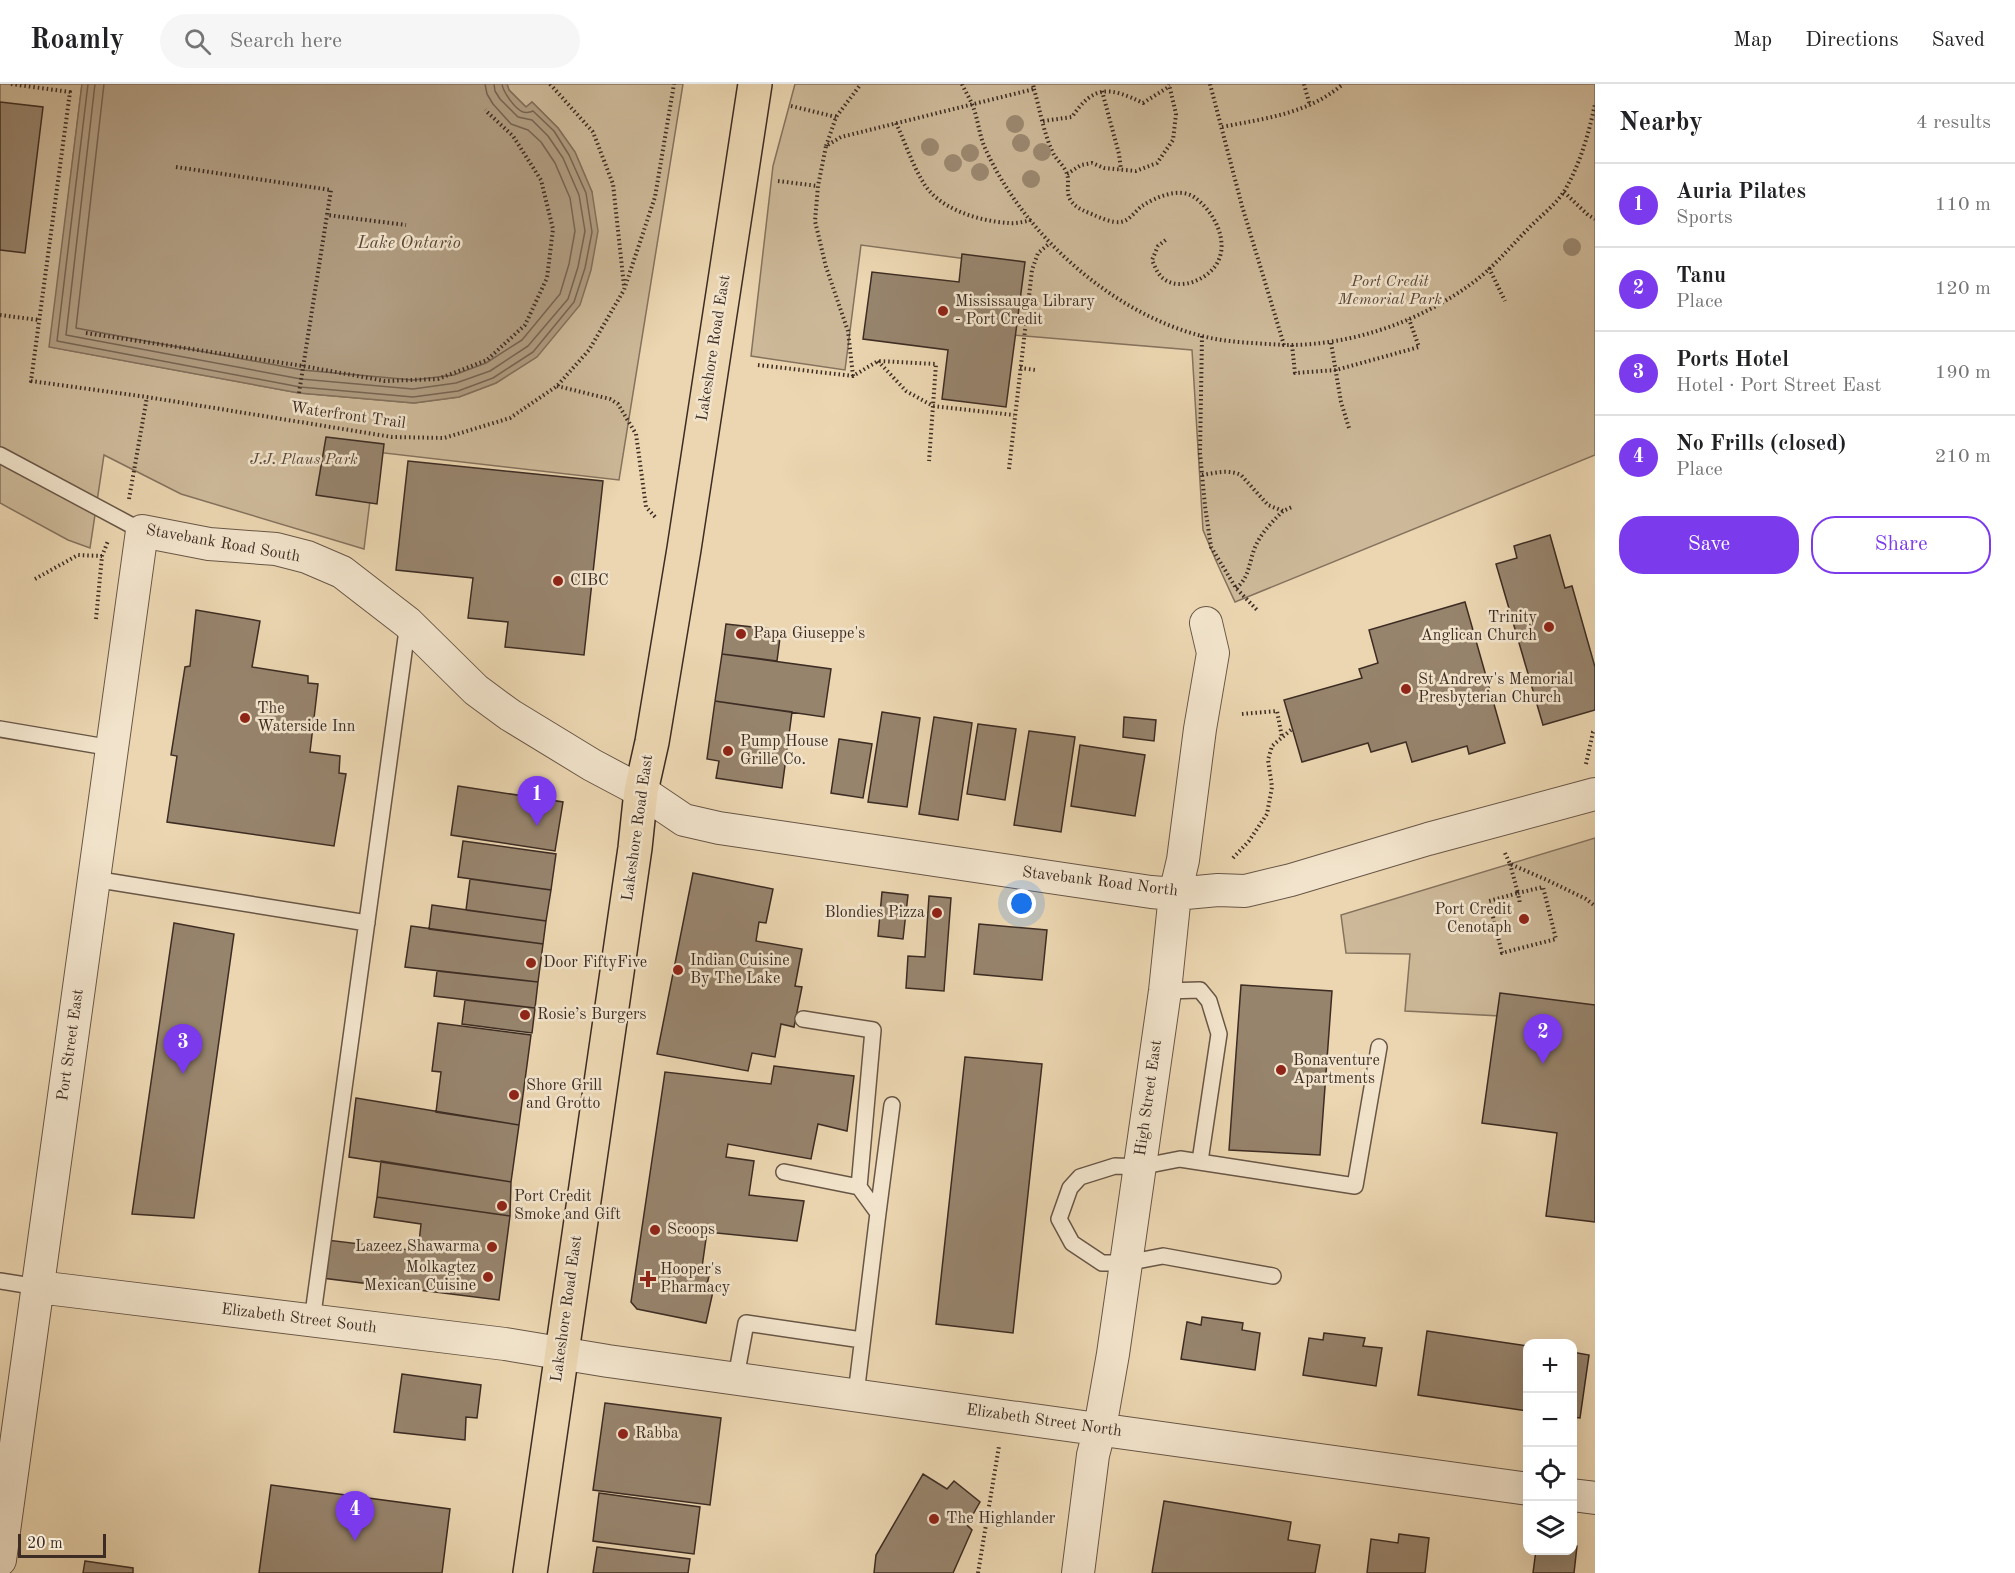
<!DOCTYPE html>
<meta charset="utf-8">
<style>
body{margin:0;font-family:"Old Standard TT",serif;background:#f6f6f6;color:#202124}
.controls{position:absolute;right:18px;bottom:18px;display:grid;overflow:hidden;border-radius:12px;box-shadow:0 6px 24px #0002}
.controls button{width:54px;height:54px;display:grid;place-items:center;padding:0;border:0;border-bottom:2px solid #e0e0e0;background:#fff;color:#202124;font:30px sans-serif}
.scale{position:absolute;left:18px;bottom:15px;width:88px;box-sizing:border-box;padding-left:6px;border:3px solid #3d2c23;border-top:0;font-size:16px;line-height:21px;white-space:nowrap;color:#3d2c23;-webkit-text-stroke:4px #f2e4cc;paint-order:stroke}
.you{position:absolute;left:1022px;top:820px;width:21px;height:21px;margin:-15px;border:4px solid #fff;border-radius:50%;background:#1a73e8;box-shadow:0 0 0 9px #1a73e833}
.badge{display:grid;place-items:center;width:39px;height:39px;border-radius:50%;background:#7c3aed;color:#fff;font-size:20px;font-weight:700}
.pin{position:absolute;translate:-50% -50px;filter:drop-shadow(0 2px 3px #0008)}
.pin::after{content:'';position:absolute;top:32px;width:21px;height:18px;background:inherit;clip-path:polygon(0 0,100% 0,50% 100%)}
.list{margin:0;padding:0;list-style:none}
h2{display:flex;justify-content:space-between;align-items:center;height:78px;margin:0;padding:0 24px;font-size:26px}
h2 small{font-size:20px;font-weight:400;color:#757577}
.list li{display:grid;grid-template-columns:39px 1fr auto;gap:18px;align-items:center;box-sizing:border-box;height:84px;padding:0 24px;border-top:2px solid #e0e0e0}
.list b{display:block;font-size:22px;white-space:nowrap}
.list p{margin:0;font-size:20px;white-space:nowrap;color:#757577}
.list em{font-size:20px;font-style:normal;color:#757577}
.actions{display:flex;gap:12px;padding:18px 24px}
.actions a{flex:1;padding:14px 0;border:2px solid #7c3aed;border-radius:24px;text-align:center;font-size:21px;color:#7c3aed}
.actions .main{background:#7c3aed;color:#fff}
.icon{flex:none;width:33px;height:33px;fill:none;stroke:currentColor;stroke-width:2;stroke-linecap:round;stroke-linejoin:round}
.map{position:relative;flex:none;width:1595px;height:1489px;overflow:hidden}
header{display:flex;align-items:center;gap:36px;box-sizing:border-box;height:84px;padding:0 30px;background:#fff;border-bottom:2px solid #e0e0e0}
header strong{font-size:28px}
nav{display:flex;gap:33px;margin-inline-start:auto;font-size:21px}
.search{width:420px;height:54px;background:#f6f6f6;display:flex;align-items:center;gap:15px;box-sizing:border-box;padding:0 21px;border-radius:33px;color:#757577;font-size:22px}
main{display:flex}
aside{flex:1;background:#fff}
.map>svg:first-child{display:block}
.green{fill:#cdb999;stroke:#85725e;stroke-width:1.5}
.water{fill:#b09c81;stroke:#826f5b;stroke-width:1.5}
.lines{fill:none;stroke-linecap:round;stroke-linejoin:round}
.shore{stroke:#766452;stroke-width:1.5}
.building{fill:#97846d;stroke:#3d2c23;stroke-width:1.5}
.lane-casing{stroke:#685646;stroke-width:18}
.street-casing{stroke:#685646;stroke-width:34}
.primary-casing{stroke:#3d2c23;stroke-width:36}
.path{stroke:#3d2c23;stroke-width:4;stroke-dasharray:1.5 3;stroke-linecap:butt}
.lane{stroke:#f2e4cc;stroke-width:15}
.street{stroke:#f2e4cc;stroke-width:32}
.primary{stroke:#ebd6b1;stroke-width:33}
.tree{fill:#9b8870}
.poi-dot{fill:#8f2418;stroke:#f2e4cc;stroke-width:2}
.labels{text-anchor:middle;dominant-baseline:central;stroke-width:5;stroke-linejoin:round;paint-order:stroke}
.park-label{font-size:16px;font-style:italic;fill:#5a483b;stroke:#f2e4cc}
.poi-label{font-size:16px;fill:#3d2c23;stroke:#f2e4cc;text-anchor:start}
.street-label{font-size:16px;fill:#3d2c23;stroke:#f2e4cc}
.water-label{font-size:18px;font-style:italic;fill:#5a483a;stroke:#f2e4cc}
</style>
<header>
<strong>Roamly</strong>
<div class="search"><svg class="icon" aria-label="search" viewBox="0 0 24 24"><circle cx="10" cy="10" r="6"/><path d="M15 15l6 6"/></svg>Search here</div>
<nav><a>Map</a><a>Directions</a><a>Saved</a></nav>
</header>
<main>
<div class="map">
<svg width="1595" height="1489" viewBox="0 0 1595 1489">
<rect width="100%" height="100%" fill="#ebd6b1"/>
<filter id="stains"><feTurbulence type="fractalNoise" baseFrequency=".00333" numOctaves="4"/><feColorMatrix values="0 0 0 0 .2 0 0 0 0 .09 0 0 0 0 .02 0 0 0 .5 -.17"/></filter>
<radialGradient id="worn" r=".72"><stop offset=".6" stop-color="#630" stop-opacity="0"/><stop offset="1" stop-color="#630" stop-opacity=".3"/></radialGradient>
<path class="green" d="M0,0H82L50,263L299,309L414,319L459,313L496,299L536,273L592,108L575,68L558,44L532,18L526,23L509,6L507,0H683L619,396L376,368L364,465L181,410L104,371L90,464L68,456L0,419Z
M795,0H1595V371L1235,518L1217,479L1203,446L1192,266L1013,251L1020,182L861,161L845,286L751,272L773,82Z
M1595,754V937L1405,927L1410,870L1346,869L1341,831Z"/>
<path class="water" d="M82,0H507L509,6L526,23L532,18L558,44L575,68L592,108L598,147L591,186L580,221L537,273L496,299L459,313L414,319L299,309L49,263Z"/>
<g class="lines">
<path class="shore" d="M88,0L57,257L300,303L413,313L458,307L493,294L533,268L574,218L585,184L592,148L586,109L569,71L554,47L533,27C531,28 526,29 523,28C515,25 503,8 502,0
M95,0L66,251L301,295L413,305L456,299L490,287L528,262L568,215L578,183L585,147L579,111L563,74L548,52L532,36L518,33L500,15L495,7L494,0
M104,0L76,244L302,286L413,296L454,291L486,279L522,256L560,210L569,180L575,147L570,114L555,79L541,58L528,46L511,40L493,20L487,10L485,0"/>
</g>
<path class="building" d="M0,18L43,23L25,169L0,166Z
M962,170L1025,178L1006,323L942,315L948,266L863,255L872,188L959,198Z
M326,353L384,360L377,420L316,411Z
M408,377L603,397L584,571L505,563L508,538L468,534L473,494L396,486Z
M1550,451L1565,504L1572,502L1595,583V626L1543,641L1496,480L1517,474L1514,462Z
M1465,518L1505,659L1469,670L1467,662L1412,678L1406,658L1371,668L1368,659L1302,678L1284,616L1362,594L1359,585L1378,579L1369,546Z
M196,526L260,537L252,583L308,592V599L318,600L310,668L340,672L339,689L346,690L334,762L167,738L177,672L171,671L185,583L190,582Z
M726,540L781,546L777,577L722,570Z
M722,570L831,585L824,633L715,617Z
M715,617L792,628L782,704L716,694L719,677L707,675Z
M882,628L920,634L907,723L868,718Z
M934,633L972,639L958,736L919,730Z
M1124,633L1156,636L1154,657L1123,653Z
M978,640L1016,645L1005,716L967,710Z
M1029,647L1075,653L1061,748L1014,741Z
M839,655L872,660L863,714L831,709Z
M1080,661L1145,671L1135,732L1071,722Z
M458,702L563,718L555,767L451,751Z
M463,757L556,770L551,806L458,793Z
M693,789L773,805L766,839L759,838L756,857L802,865L795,902L802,903L794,943L781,940L775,973L752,969L748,987L657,970Z
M470,795L551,806L546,837L466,826Z
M882,808L908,811L903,855L878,852Z
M929,812L951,814L944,907L906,904L908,872L925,873Z
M432,821L546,837L543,860L429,845Z
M174,839L234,850L194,1134L132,1130Z
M979,840L1047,846L1042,896L974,890Z
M411,842L543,860L538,898L405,883Z
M437,887L538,898L535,924L434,912Z
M1241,901L1332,907L1320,1071L1229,1066Z
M1500,909L1595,921V1138L1546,1132L1557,1049L1482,1039Z
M465,916L535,924L532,949L462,940Z
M438,939L531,951L519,1041L436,1028L441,988L432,987Z
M965,973L1042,980L1013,1249L936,1240Z
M774,982L854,992L847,1047L818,1040L811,1075L728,1060L726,1073L754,1077L749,1111L804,1117L797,1157L707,1148L701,1190L709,1192L706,1204L714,1203L706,1239L637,1225L631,1218L665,988L771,1000Z
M356,1014L519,1041L511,1098L349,1073Z
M381,1077L511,1098L510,1132L377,1113Z
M377,1113L510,1132L499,1216L322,1194L327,1156L418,1167L421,1140L374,1133Z
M1202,1233L1243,1239L1242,1246L1260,1249L1255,1286L1181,1275L1187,1238L1201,1241Z
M1427,1247L1528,1262V1327L1418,1311Z
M1324,1249L1365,1254L1363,1262L1382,1264L1376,1302L1303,1291L1309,1254L1323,1256Z
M1572,1268L1589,1271L1580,1334L1572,1333Z
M402,1290L481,1301L477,1334L466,1333L465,1356L394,1348Z
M605,1319L721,1334L710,1421L593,1406Z
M923,1390L947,1405L954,1397L980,1418L967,1441L972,1446L953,1489H874L876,1471Z
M271,1401L450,1425L442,1489H259Z
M599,1409L700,1423L694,1470L593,1457Z
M1164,1417L1291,1438L1288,1456L1320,1461L1315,1489H1152Z
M1399,1450L1429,1454L1425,1489H1367L1371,1455L1398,1459Z
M1572,1461L1577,1462L1574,1489H1533L1536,1466H1572Z
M597,1463L690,1475L688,1489H593Z
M85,1477L133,1484V1489H83Z"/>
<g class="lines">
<g class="lane-casing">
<path id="lane" d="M0,371L142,447
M0,645L112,664
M94,795L367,839
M1165,907L1200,906L1209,917L1219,950L1200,1077
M803,935L873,946L859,1103L878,1129L856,1310
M784,1088L859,1103
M878,1129L892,1021
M1273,1192L1163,1172L1126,1179H1102L1072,1159L1059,1135L1070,1104L1080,1093L1115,1082L1139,1083L1180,1075L1355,1102L1379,963
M0,1197L38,1203
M312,1237L408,539
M736,1293L746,1239L862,1256"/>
</g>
<g class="street-casing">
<path id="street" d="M38,1203L505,1260L608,1277L1528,1405
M1572,1411L1595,1414
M0,1476L142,447L209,460L276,465L307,473L342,488L408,539L476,606L510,631L592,681L641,707L684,736L719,744L1151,808L1175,810L1218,806L1245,807L1291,796L1428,755L1595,710
M1078,1489L1093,1371L1100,1344L1113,1270L1165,907L1175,810L1183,776L1200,645L1213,569L1206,539"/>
</g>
<g class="primary-casing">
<path id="primary" d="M530,1489L635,764L641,707L652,658L684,465L755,0"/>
</g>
<path class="path" d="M11,0L70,8L31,297L147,313L392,353L444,354L510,334L557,302L589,266L624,206L655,113L674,0
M550,0L593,48L613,100L624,202
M962,0C965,7 969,13 972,20C978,34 979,51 985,64C1023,149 1111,229 1202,252C1229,259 1257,259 1284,261
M1210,0L1242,122L1284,261C1353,262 1425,236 1479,194C1497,179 1511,162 1527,146C1539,133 1556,121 1565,106C1580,80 1589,49 1595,20
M1304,0L1310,22
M1034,5C1040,26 1044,51 1054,71C1058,77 1065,83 1067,90C1070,99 1065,108 1071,117C1077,125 1085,127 1094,131C1100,134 1113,139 1120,138C1130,137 1135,127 1142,122C1156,113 1179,103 1194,113C1213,126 1231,158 1216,181C1206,196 1180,207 1164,195C1158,191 1155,183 1152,176L1158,162L1167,155
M1102,7L1119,70L1121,86
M791,22L836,33
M1043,37L1072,33C1094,0 1110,3 1143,19L1170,2
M896,39C905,58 912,80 923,98C938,125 979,137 1008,139C1015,140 1023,138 1031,136
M1222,43C1266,34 1308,30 1343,0
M826,62L836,33L861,0
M176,83L331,106L327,131L406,141
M1067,90L1081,81L1092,79L1104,84L1136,87L1157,79L1173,56L1176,30L1169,0
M778,97L818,102
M1564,108L1588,131L1595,135
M1489,184L1505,217
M0,231L39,236
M86,249L303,282L385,297L438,295L487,276L525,241L547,194L553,145L541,96L513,52L485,26
M1202,252L1200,369L1205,422L1211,463L1236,504L1257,526
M1331,259L1341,318L1349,344
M1292,261L1295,289L1336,286L1419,263L1409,235
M878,277L906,307L933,322L1014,331
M758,281L853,292L878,277L936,280L929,377
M1020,284L1036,286
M853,292L848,247L826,183L815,137L818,102L826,62L841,53L1034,5L1033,0
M557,302L610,315L618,320L636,350L646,423L657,435
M299,309L327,131
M1009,385L1032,186L1038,169L1050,159
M1202,391C1215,389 1228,385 1241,391L1268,421L1283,427L1292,423
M129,415L147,313
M35,495L78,471L102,472
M1236,504C1250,494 1249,476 1256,461C1262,448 1273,437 1283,427
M96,535L102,472L108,457
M1242,630L1277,627L1282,653
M1586,680L1593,648L1595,646
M1505,769L1510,780L1547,796L1586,815L1595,822
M1233,774L1249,757L1267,730L1272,703L1268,676L1272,662L1292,645
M1510,780L1518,809L1489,817L1502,869L1556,855L1543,803L1518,809L1520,820
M978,1489L999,1362"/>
<use href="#lane" class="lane"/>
<use href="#street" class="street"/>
<use href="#primary" class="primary"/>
</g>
<g class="tree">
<circle cx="1015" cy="40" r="9"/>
<circle cx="1021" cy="59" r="9"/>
<circle cx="930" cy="63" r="9"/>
<circle cx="1042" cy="68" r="9"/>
<circle cx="970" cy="69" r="9"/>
<circle cx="953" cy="79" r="9"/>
<circle cx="980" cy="88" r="9"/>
<circle cx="1031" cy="95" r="9"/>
<circle cx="1572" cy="163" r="9"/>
</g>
<g class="poi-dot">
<circle cx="943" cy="227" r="6"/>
<circle cx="558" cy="497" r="6"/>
<circle cx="1549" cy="543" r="6"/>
<circle cx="741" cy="550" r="6"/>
<circle cx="1406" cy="605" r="6"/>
<circle cx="245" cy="634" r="6"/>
<circle cx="728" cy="667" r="6"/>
<circle cx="937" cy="829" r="6"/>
<circle cx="1524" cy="835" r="6"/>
<circle cx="531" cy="879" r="6"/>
<circle cx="678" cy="886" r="6"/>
<circle cx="525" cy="931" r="6"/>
<circle cx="1281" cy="986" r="6"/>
<circle cx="514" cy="1011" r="6"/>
<circle cx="502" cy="1122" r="6"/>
<circle cx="655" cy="1146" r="6"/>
<circle cx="492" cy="1163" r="6"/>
<circle cx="488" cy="1193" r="6"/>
<path d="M645 1186h6v6h6v6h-6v6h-6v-6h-6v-6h6z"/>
<circle cx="623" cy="1350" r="6"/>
<circle cx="934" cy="1435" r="6"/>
</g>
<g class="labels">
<g class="park-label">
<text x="1390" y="198">Port Credit<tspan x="1390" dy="18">Memorial Park</tspan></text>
<text x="304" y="376">J.J. Plaus Park</text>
</g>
<g class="poi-label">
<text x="955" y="218">Mississauga Library<tspan x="955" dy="18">- Port Credit</tspan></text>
<text x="570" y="497">CIBC</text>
<text x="1537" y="534" text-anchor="end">Trinity<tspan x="1537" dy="18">Anglican Church</tspan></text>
<text x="753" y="550">Papa Giuseppe's</text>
<text x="1418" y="596">St Andrew's Memorial<tspan x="1418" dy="18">Presbyterian Church</tspan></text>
<text x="257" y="625">The<tspan x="257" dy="18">Waterside Inn</tspan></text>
<text x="740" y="658">Pump House<tspan x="740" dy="18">Grille Co.</tspan></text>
<text x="1512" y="826" text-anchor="end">Port Credit<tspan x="1512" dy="18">Cenotaph</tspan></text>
<text x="925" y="829" text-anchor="end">Blondies Pizza</text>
<text x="690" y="877">Indian Cuisine<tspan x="690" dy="18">By The Lake</tspan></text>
<text x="543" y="879">Door FiftyFive</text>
<text x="537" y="931">Rosie’s Burgers</text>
<text x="1293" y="977">Bonaventure<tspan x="1293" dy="18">Apartments</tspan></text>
<text x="526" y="1002">Shore Grill<tspan x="526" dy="18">and Grotto</tspan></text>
<text x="514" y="1113">Port Credit<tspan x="514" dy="18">Smoke and Gift</tspan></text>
<text x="667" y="1146">Scoops</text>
<text x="480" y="1163" text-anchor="end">Lazeez Shawarma</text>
<text x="476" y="1184" text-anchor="end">Molkagtez<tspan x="476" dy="18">Mexican Cuisine</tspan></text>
<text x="660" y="1186">Hooper's<tspan x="660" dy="18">Pharmacy</tspan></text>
<text x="635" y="1350">Rabba</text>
<text x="946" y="1435">The Highlander</text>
</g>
<g class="street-label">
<text transform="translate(714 264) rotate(-81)">Lakeshore Road East</text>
<text transform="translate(348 332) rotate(8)">Waterfront Trail</text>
<text transform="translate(223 460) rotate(10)">Stavebank Road South</text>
<text transform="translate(638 744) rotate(-82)">Lakeshore Road East</text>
<text transform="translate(1100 798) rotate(7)">Stavebank Road North</text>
<text transform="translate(71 961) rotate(-82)">Port Street East</text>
<text transform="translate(1149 1014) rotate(-82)">High Street East</text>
<text transform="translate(567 1225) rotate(-82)">Lakeshore Road East</text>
<text transform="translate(299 1235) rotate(7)">Elizabeth Street South</text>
<text transform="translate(1044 1337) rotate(8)">Elizabeth Street North</text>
</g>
<g class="water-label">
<text x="409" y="159">Lake Ontario</text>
</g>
</g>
<rect width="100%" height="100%" filter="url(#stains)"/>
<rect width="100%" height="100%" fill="url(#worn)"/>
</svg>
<div class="controls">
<button>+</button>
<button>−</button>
<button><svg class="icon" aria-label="locate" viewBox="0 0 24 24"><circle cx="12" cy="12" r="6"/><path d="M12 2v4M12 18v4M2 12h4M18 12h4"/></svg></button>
<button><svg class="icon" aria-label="layers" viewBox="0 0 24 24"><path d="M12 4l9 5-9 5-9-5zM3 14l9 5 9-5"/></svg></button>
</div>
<div class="scale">20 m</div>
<div class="you"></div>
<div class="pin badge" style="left:537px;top:742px">1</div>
<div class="pin badge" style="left:1543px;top:980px">2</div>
<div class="pin badge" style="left:183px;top:990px">3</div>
<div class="pin badge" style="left:355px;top:1457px">4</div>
</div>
<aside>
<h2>Nearby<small>4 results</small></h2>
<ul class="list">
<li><span class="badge">1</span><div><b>Auria Pilates</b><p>Sports</p></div><em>110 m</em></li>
<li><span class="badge">2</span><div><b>Tanu</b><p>Place</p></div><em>120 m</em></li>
<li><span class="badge">3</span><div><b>Ports Hotel</b><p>Hotel · Port Street East</p></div><em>190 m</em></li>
<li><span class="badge">4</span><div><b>No Frills (closed)</b><p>Place</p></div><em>210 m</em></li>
</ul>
<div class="actions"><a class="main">Save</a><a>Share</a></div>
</aside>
</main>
